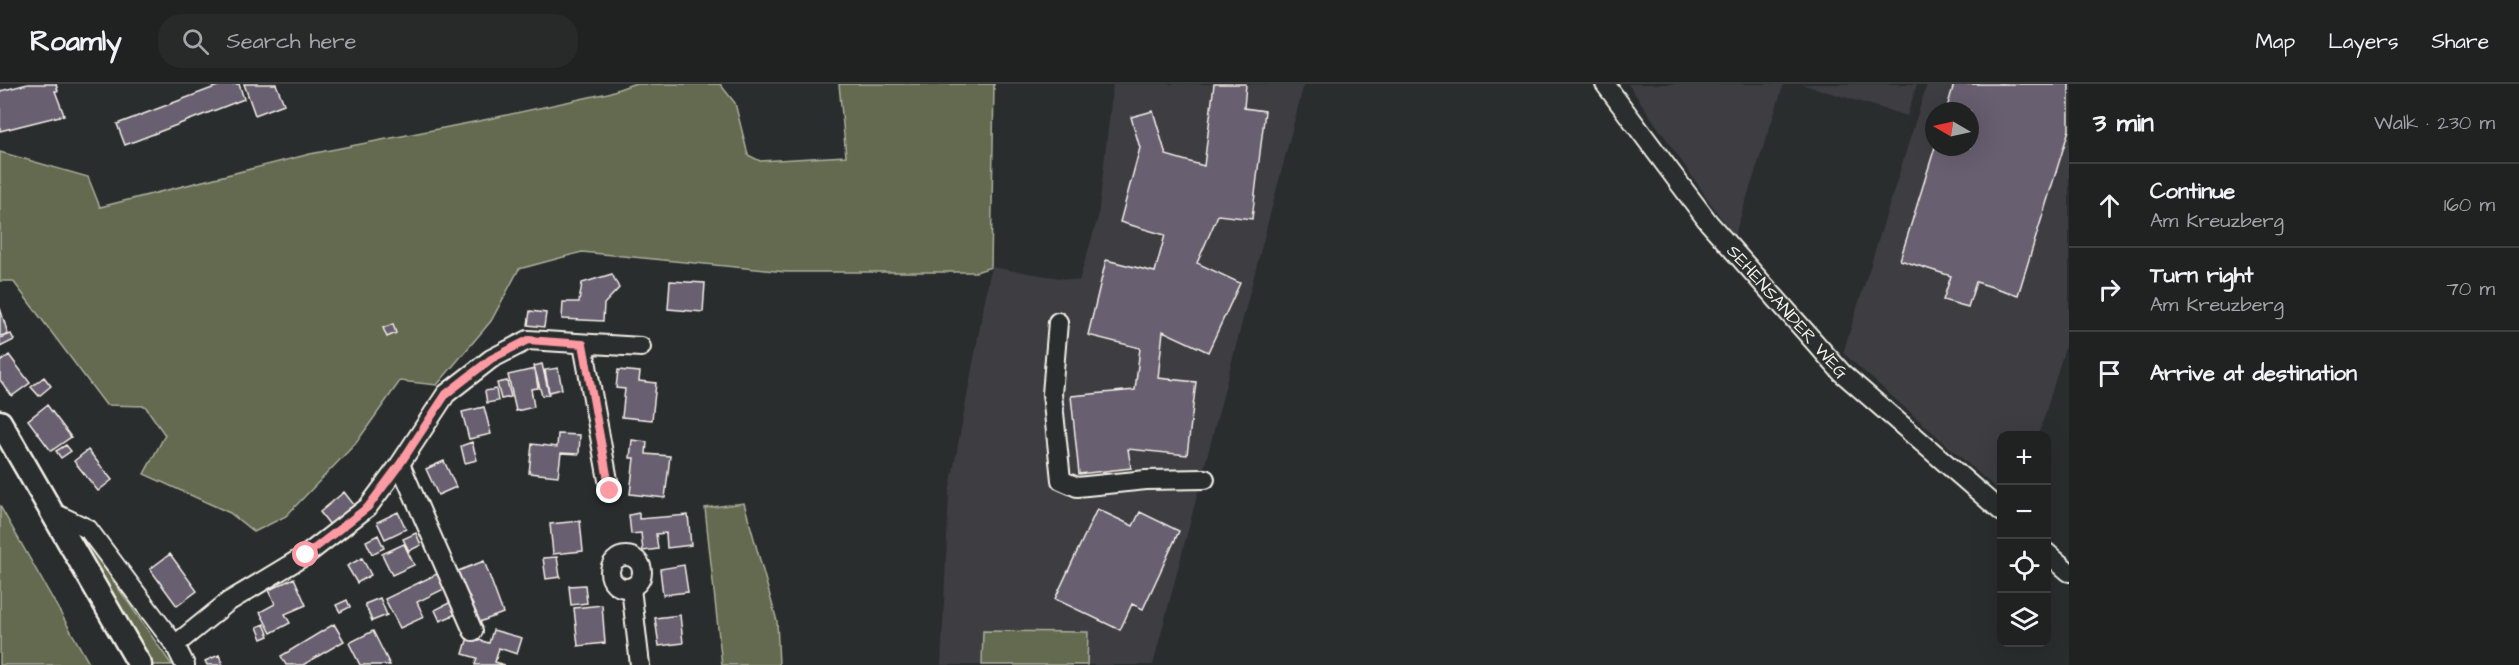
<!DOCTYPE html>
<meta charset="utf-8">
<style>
body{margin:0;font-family:"Architects Daughter",sans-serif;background:#282a2a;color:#f1f3f6}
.controls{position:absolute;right:18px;bottom:18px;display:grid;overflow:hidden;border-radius:12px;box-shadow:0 6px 24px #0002}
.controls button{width:54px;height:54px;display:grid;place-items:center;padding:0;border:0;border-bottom:2px solid #3d3f40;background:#202222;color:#f1f3f6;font:30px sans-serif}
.compass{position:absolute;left:1925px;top:18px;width:54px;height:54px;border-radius:50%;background:#202222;box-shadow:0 6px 24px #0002;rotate:279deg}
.stop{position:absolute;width:18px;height:18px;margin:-14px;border:4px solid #ff9aa2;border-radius:50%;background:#fff}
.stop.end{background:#ff9aa2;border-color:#fff;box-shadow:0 2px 6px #0008}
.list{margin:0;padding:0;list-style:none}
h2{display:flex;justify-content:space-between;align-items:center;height:78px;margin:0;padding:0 24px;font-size:26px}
h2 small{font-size:20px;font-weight:400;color:#a2a4a5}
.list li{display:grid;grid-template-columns:39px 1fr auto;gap:18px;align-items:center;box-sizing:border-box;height:84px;padding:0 24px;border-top:2px solid #3d3f40}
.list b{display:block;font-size:22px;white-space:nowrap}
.list p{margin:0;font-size:20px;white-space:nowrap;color:#a2a4a5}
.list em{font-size:20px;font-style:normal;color:#a2a4a5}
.icon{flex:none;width:33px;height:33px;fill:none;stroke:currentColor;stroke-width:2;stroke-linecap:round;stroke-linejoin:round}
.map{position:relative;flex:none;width:2069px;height:581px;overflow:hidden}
header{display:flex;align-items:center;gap:36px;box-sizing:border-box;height:84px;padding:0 30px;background:#202222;border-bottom:2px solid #3d3f40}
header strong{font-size:28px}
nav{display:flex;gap:33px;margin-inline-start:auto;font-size:21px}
.search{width:420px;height:54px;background:#282a2a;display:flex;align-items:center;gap:15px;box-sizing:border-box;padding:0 21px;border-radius:24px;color:#a2a4a5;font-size:22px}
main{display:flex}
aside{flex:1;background:#202222}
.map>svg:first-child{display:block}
.built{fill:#3c3c42;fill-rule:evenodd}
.green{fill:#646a4f;stroke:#acae9c;stroke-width:1.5}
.building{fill:#675f70;stroke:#f4f1e8;stroke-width:1.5}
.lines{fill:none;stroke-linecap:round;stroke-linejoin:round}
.minor-casing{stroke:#f4f1e8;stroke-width:22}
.major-casing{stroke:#f4f1e8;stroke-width:27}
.minor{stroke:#2a2d2e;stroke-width:18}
.major{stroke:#2a2d2e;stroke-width:22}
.route{stroke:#ff9aa2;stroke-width:8}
.labels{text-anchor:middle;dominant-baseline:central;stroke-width:4.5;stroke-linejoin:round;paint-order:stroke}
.street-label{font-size:18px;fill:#f4f1e8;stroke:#2a2d2e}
</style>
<header>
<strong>Roamly</strong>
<div class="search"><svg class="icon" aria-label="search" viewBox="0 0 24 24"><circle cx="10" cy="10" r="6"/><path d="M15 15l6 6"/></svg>Search here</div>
<nav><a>Map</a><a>Layers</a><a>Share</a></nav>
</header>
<main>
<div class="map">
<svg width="2069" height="581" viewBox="0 0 2069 581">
<rect width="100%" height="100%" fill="#2a2d2e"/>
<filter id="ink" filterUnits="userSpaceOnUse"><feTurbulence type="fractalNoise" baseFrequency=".0167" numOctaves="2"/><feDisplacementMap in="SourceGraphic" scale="12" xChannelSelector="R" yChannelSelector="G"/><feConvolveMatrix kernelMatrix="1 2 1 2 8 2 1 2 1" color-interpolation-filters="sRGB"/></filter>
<g filter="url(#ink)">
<path class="built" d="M1113,0H1304L1153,581H941L949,409L991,183L1079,197L1098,133Z
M1628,0H1784L1734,153Z
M1801,0H1917L1907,32Z
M1927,0H2069V250L2039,351L2002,352L2001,409L1843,269ZM1934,27H1970V63H1934Z"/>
<path class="green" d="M633,0H720L735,19L748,71L760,77L846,72L839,0H994L991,183L976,188H786L582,168L519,185L491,237L437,301L400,297L356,359L286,432L254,448L230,429L144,390L165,351L145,322L106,321L13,197H0V68L88,93L100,123L310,70L484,36L608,9Z
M744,419L777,537L779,581H722L705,424Z
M0,422L90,581H0Z
M83,453L169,577L172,581H152L77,456Z
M983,547L1088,548L1087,581H982Z"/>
<path class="building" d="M28,0H56L58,7H55L64,31L0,47V7Z
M223,0H239L244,15L125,61L117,40Z
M244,0H276L284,20L255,31Z
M1214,0H1246L1244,24L1265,27L1252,135L1218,131L1197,179L1240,199L1208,268L1163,247L1158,294L1196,298L1187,371L1128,365L1131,384L1079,390L1071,312L1135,306L1140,264L1088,251L1106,176L1155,188L1165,151L1120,138L1140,64L1131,33L1153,27L1166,71L1204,82Z
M1954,0H2069V46L2018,211L1976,198L1968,223L1943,216L1951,192L1900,176L1935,63H1970V27H1946Z
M612,190L619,204L604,220L603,237L562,235L563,218H579L582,199Z
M670,197L705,199L703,228L668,225Z
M0,224L8,250L0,252Z
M530,227L546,229L544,243L528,241Z
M393,240L396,249L387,253L383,244Z
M11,250L14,256L0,263V254Z
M9,271L30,299L12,312L0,296V278Z
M542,280L549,310L542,312L534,282Z
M558,284L562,305L549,308L545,286Z
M535,285L538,304L531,305L534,323L516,327L508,291Z
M618,286L640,288L639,297L656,299L652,336L622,333L625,305L616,304Z
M44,293L51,302L39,312L31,303Z
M507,297L511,313L501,315L497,299Z
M496,305L498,317L487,319L485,307Z
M47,321L71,353L51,367L28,336Z
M484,323L491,350L469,355L462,328Z
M558,350L580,351L579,370L561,369L558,392L529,389L532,360L557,363Z
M632,356L647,358L646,370L670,372L665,414L630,410L634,374H630Z
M472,358L477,376L465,379L461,362Z
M66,361L71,367L61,374L56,367Z
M88,366L112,396L98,407L74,377Z
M444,377L456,403L438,411L426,385Z
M344,408L358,426L333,445L320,428Z
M1097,425L1133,442L1140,428L1179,447L1143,525L1132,520L1120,546L1055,515Z
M398,428L406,445L385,455L377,438Z
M639,429V435L688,431L691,461L667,464L666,449L656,450L658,465L643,467L641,449L631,450L629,431Z
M580,437L583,467L553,470L550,440Z
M416,449L421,461L409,467L403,455Z
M378,451L384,464L372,470L366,457Z
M404,460L414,481L392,491L382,470Z
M170,470L197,507L177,522L150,485Z
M557,473L560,493L546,495L543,474Z
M362,474L371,491L357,499L347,482Z
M484,477L503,529L477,539L458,487Z
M684,481L688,508L663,511L660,485Z
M439,489L446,504L417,518L424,533L400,544L385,515Z
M294,494L306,521L285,530L290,539L271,549L260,528L275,520L269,506Z
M585,501L587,519L571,521L569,502Z
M380,514L387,531L372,537L365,520Z
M347,516L350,523L340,528L336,521Z
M451,518L456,530L440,537L435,526Z
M602,521L605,559L578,562L574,524Z
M680,531L683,559L659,562L655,534Z
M264,540L269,552L262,555L257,543Z
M334,540L344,557L303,581H286L281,572Z
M493,546L522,554L517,570L499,564L495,578L505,581H475L477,574L463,570L468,553L489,559Z
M373,547L390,581H360L349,559Z
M219,571L223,581H207L205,577Z"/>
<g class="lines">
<g class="minor-casing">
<g id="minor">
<path id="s1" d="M1605,0L1709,139L1842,289L2002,428"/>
<path d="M1058,238L1052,310L1061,396L1077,403L1146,396L1205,395"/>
<path d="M583,260L610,407"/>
<path d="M400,380L473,547"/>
<path d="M54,429L88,445L175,561L185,581"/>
<path d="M2046,468L2069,488"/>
<circle cx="626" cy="488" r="16"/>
<path d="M631,504L640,581"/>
<path d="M175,561L228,518L306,471L368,423L400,380L446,310L491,275L528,256L641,263"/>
</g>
</g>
<g class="major-casing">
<path id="major" d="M0,338L140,581"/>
</g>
<use href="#minor" class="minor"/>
<use href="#major" class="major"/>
</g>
</g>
<g class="lines" filter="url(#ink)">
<path class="route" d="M306,471L368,423L400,380L446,310L491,275L528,256L583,260L610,407"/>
</g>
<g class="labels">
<g class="street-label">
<text stroke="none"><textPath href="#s1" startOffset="292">SEHENSANDER WEG</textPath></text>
</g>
</g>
</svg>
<div class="controls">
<button>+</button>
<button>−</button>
<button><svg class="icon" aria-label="locate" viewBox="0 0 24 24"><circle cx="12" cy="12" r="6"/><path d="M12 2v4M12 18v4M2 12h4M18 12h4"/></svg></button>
<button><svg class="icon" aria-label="layers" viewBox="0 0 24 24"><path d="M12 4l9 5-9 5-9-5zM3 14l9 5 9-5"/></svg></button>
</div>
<svg class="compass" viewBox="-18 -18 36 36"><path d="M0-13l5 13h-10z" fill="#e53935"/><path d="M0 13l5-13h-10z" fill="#a2a4a5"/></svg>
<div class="stop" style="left:306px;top:471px"></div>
<div class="stop end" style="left:610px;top:407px"></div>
</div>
<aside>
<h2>3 min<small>Walk · 230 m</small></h2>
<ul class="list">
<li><svg class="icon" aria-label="ahead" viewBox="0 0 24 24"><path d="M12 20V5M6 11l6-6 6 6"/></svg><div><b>Continue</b><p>Am Kreuzberg</p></div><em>160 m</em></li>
<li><svg class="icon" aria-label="right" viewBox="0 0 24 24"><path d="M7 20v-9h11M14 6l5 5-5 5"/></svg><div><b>Turn right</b><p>Am Kreuzberg</p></div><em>70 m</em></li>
<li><svg class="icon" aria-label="arrive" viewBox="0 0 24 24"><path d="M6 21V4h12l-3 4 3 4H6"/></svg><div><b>Arrive at destination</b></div></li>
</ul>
</aside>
</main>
